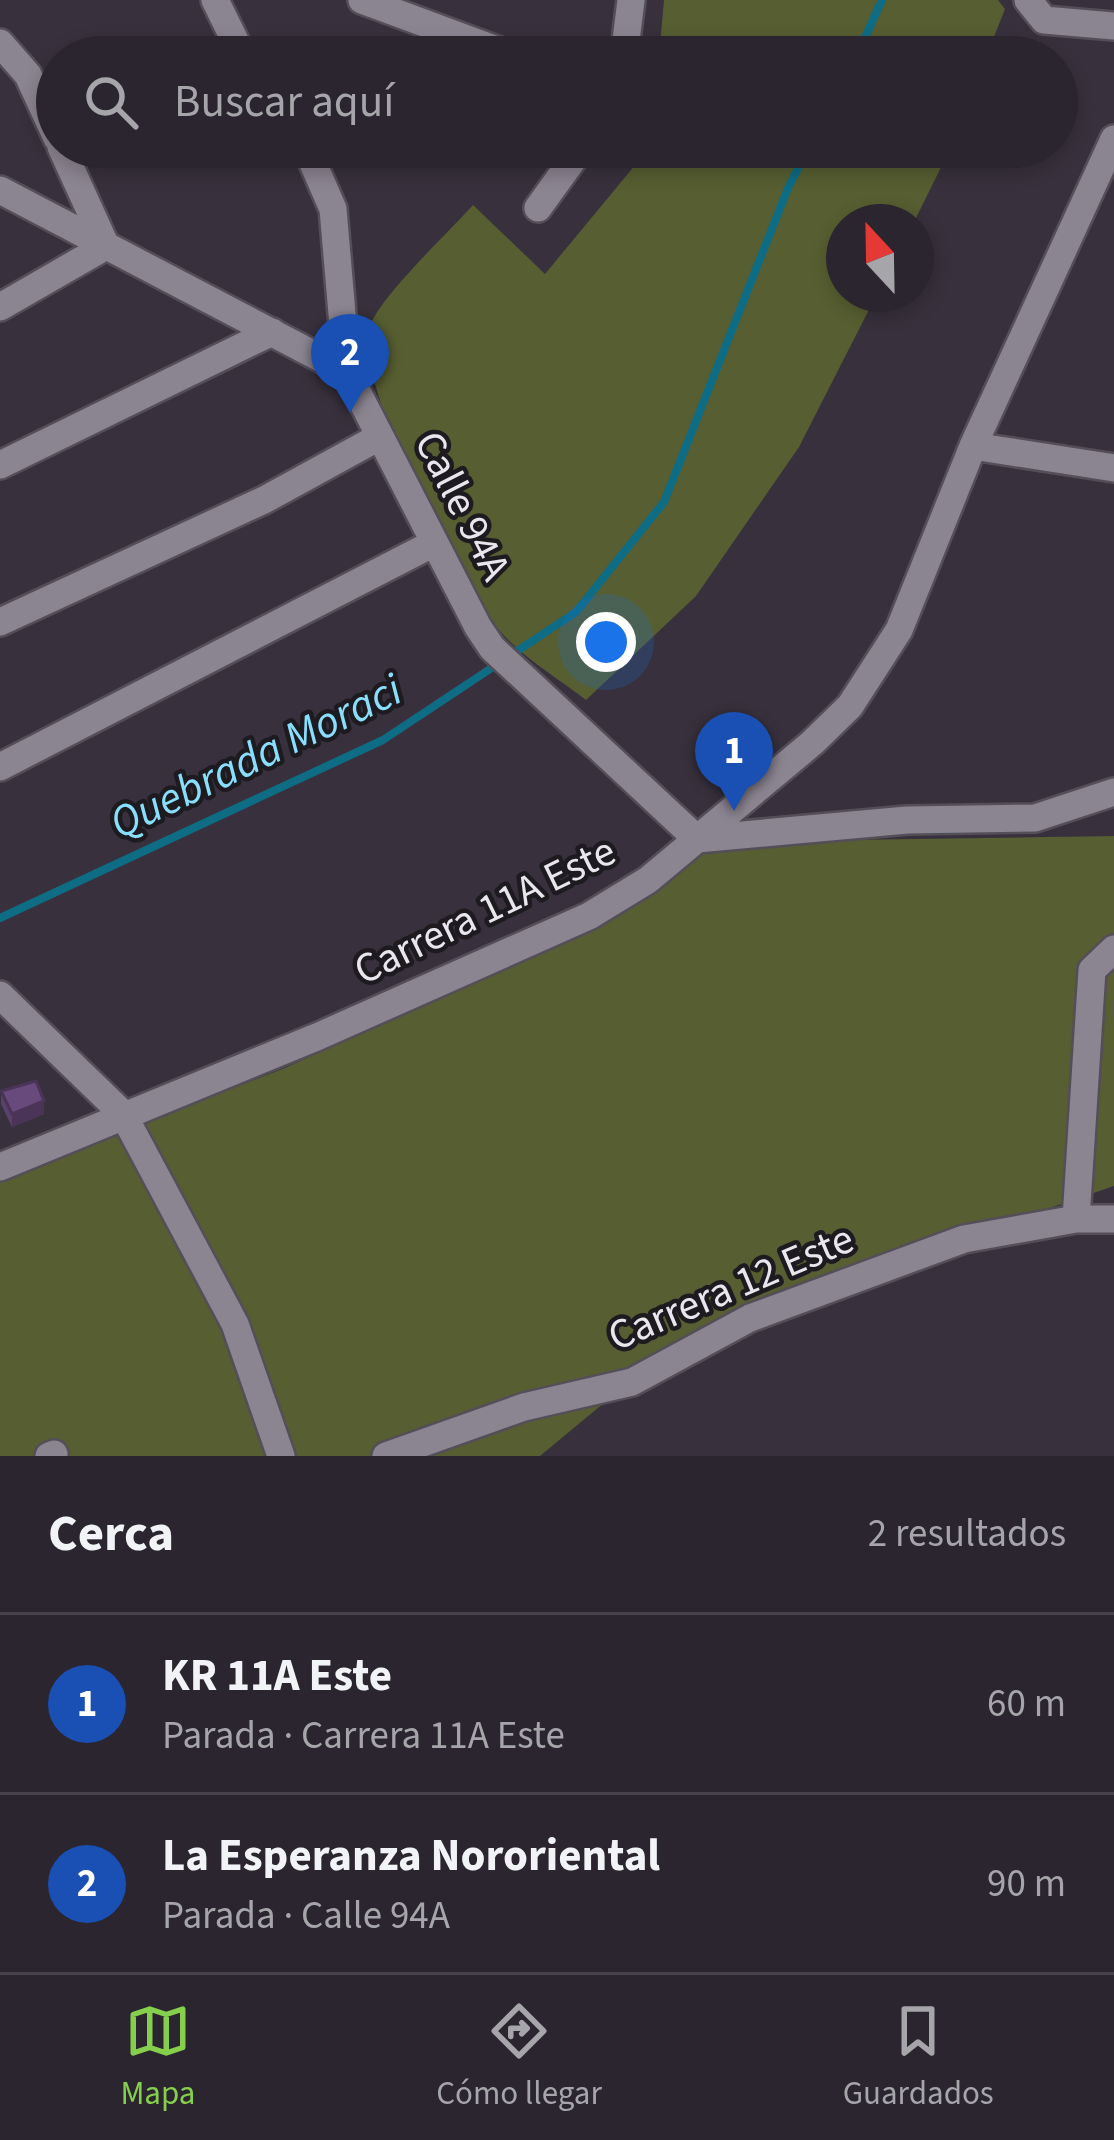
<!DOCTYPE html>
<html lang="es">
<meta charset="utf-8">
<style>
body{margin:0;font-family:"Source Sans 3",sans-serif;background:#322d36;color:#f1f3f6}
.compass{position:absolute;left:826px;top:204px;width:108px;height:108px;border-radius:50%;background:#2a252e;box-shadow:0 6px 18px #0003;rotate:338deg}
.you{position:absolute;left:606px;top:642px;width:42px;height:42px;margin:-30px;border:9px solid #fff;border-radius:50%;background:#1a73e8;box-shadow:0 0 0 18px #1a73e833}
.badge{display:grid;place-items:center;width:78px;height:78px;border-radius:50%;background:#85cf4c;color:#fff;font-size:39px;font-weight:700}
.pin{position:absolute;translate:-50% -99px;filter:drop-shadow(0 3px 6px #0008)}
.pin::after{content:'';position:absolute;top:63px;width:42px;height:36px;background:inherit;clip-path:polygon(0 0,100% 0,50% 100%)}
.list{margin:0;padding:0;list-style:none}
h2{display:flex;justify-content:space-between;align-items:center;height:156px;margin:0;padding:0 48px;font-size:51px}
h2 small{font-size:39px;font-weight:400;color:#a5a5aa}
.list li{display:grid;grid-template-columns:78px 1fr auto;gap:36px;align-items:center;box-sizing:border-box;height:180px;padding:0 48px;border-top:3px solid #46424a}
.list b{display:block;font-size:45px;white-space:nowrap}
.list p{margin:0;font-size:39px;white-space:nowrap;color:#a5a5aa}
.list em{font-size:39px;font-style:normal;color:#a5a5aa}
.icon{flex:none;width:66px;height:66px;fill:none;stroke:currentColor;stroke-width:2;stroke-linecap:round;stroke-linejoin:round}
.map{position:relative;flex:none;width:1114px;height:1456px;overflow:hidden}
.search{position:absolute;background:#2a252e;box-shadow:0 6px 18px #0003;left:36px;right:36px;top:36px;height:132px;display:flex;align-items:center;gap:30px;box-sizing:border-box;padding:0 42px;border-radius:66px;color:#a5a5aa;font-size:45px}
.sheet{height:516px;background:#2a252e}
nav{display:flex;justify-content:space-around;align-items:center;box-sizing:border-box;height:168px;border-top:3px solid #46424a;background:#2a252e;font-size:33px;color:#a5a5aa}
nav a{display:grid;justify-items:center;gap:6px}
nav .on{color:#85cf4c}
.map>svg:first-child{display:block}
.green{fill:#575e31}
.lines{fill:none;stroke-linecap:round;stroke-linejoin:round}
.stream{stroke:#0e6c85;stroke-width:8}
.minor-casing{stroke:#544e59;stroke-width:32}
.minor{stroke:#8b8491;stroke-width:27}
.wall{fill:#5a406c}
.shaded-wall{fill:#4a3458}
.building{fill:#694a7d;stroke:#4a3458;stroke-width:3}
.labels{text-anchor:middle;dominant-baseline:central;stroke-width:9;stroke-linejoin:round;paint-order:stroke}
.street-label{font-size:42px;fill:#eae6ee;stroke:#1e1b20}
.water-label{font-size:45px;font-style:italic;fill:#88dffd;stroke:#1e1b20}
</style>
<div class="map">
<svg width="1114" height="1456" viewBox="0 0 1114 1456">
<rect width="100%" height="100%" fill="#38313d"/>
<path class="green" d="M664,0H998L1005,9L986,57H659Z
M650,147H951L914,222H844V294H877L799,447L696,596L586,700C558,678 523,658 500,631C464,589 346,372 371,323C387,290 446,235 473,205L545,274Z
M1114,836V1186L804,1292L640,1373L540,1456H0V1179L285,1068L609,917L713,842Z"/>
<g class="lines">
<path class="stream" d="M856,57L882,0
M0,918L383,740L576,612L664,502L788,188L809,147"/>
<g class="minor-casing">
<path id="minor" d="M215,0L243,57
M362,0L516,57
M1028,0L1044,20L1114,26
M0,43L28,75L57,138
M624,57L631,0
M306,147L333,209L347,372L478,627L492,648L697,839
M0,190L347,372
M538,208L582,147
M0,307L106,246L61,147
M973,446L1114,468
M0,465L272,332
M0,622L264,500L379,437
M0,767L434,543
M697,839L907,820L1035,818L1114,792
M0,995L123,1114L235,1324L281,1456
M0,1167L319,1036L589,916L648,880L812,743L850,706L899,630L973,446L1114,139
M1076,1219L1092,970L1114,949
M49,1456L54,1454
M386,1456L524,1407L632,1382L750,1318L964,1239L1076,1219H1114"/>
</g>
<use href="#minor" class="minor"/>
</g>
<path class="wall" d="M1,1091L44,1114L12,1127L1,1104Z"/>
<path class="shaded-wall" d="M44,1101V1114L12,1127V1114Z"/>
<path class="building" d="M36,1081L44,1101L12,1114L1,1091Z"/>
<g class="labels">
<g class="street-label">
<text transform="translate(462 506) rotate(63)">Calle 94A</text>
<text transform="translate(485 911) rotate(-26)">Carrera 11A Este</text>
<text transform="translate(731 1288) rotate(-23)">Carrera 12 Este</text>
</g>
<g class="water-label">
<text transform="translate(256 757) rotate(-26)">Quebrada Moraci</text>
</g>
</g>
</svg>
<svg class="compass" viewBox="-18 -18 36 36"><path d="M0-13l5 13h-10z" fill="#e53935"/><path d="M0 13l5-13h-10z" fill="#a5a5aa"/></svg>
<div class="you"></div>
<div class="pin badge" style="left:734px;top:811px;background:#1a4fb4">1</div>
<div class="pin badge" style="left:350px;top:413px;background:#1a4fb4">2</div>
<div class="search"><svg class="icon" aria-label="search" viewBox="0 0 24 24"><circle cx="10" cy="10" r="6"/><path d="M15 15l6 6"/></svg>Buscar aquí</div>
</div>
<section class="sheet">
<h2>Cerca<small>2 resultados</small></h2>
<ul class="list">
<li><span class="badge" style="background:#1a4fb4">1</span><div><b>KR 11A Este</b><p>Parada · Carrera 11A Este</p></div><em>60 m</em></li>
<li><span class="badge" style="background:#1a4fb4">2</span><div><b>La Esperanza Nororiental</b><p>Parada · Calle 94A</p></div><em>90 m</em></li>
</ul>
</section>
<nav>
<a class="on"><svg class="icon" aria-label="map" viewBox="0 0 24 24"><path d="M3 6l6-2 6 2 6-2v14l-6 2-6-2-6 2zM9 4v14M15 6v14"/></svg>Mapa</a>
<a><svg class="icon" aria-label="directions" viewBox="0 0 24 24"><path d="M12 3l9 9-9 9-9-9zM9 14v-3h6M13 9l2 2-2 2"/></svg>Cómo llegar</a>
<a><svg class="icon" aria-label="saved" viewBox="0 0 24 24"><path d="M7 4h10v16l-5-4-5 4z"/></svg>Guardados</a>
</nav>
